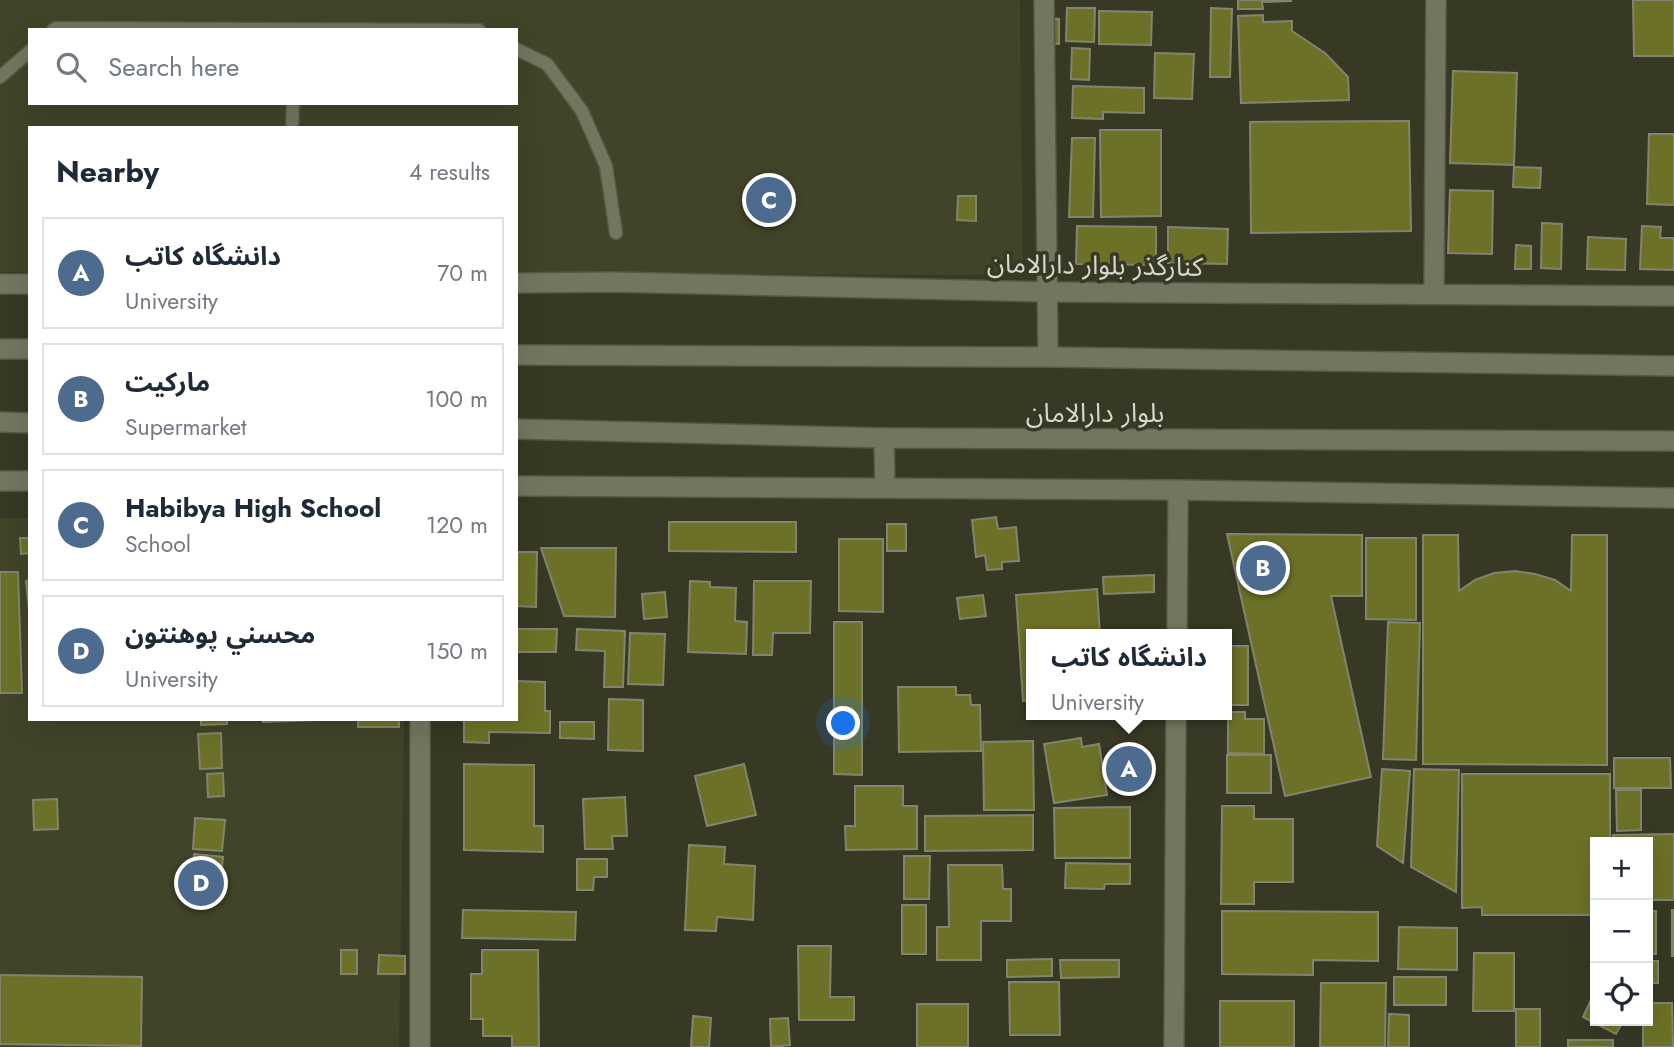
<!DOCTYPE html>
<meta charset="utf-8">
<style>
body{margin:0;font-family:Jost,"Noto Sans Arabic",sans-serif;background:#f6f6f7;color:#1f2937}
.controls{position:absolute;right:21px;bottom:21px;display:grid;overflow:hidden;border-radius:0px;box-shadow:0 7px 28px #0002}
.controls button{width:63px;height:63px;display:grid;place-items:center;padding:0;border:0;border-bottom:2px solid #e0e1e3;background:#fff;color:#1f2937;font:35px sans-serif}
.you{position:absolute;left:844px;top:724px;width:24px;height:24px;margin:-18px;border:5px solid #fff;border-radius:50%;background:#1a73e8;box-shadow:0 0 0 10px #1a73e833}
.badge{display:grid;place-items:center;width:46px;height:46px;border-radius:50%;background:#4c6b8f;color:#fff;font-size:23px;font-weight:700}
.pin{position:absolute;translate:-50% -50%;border:4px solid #fff;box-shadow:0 2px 7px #0006}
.popup{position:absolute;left:1026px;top:629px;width:206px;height:91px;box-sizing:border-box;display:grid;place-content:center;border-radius:0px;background:#fff;filter:drop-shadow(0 2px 5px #0005);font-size:23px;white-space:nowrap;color:#747a83}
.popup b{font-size:26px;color:#1f2937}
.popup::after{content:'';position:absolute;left:50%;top:100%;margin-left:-14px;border:14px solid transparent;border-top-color:#fff}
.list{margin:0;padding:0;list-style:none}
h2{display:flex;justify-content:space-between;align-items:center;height:91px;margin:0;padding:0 28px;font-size:30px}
h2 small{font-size:23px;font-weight:400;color:#747a83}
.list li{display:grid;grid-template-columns:46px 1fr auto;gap:21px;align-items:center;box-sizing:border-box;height:112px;margin:0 14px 14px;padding:0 14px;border:2px solid #e0e1e3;border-radius:0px}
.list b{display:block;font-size:26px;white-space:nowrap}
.list p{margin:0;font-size:23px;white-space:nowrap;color:#747a83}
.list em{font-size:23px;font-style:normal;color:#747a83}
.icon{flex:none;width:38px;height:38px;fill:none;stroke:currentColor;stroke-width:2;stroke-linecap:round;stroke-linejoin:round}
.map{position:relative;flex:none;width:1674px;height:1047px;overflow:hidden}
.search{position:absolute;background:#fff;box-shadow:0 7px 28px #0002;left:28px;top:28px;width:490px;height:77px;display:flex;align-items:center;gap:18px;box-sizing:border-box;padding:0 24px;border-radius:0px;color:#747a83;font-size:26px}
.panel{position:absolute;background:#fff;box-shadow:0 7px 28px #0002;left:28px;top:126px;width:490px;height:595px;border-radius:0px}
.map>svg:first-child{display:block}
.built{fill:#414428;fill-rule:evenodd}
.building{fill:#6c7127;stroke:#82856e;stroke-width:2}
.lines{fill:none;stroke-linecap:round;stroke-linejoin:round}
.service-casing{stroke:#565846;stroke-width:15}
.minor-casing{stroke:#565846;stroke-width:22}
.tertiary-casing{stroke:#565846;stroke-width:22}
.secondary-casing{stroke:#565846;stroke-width:22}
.service{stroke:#73765f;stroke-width:12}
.minor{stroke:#73765f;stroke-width:19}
.tertiary{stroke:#73765f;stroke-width:19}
.secondary{stroke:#73765f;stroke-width:19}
.labels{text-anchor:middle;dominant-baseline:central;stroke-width:7;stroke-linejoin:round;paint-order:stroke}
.street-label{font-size:26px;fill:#d6d8cb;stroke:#373925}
</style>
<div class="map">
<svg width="1674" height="1047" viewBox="0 0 1674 1047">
<rect width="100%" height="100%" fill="#373925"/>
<path class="built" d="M0,0H1020L1023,275L516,274V128H30V272H0ZM30,30H516V103H30Z
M0,518H30V719H404L399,1047H0Z"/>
<path class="building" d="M1238,0H1291V1L1262,2L1263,9H1238Z
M1633,0H1674V56H1634Z
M1067,8H1095L1094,42L1066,41Z
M1211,8L1232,9L1230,77H1210Z
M1099,11L1152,12L1151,45L1099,44Z
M1263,15V22L1292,21V31L1325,53L1348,77L1349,100L1241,103L1238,16Z
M1048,18L1059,19V44L1048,43Z
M1072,48L1090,49L1089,80L1071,79Z
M1155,53L1194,54L1192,99L1154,98Z
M1453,71L1517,73L1514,165L1450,163Z
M1073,86L1144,88V113L1103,112V119L1072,118Z
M1409,121L1411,231L1251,233L1250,122Z
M1100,130H1161V216L1101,217Z
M1649,134H1674V205L1647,204Z
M1072,138H1095L1093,217H1069Z
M1514,167L1541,168L1540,188L1513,187Z
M1450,190L1493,191L1492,254L1448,253Z
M958,196H976V221L957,220Z
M1542,223L1562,224L1561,269L1541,268Z
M1077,226L1156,227V265L1076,264Z
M1642,226L1661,227L1660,238H1674V270L1640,269Z
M1168,227L1228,229L1227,264L1168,263Z
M1588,237L1626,239L1625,270L1587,269Z
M1516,245L1531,246V269H1515Z
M996,517L998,529L1016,527L1019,561L1002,562V569L987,570L985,555L976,557L972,520Z
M669,522H796V552L669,551Z
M887,524H906V551H887Z
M1227,534L1362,535V596H1331L1371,777L1285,796Z
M1423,535H1458L1459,591L1475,580L1494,573L1515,571L1535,574L1555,580L1571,591L1572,535H1607V765L1423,764Z
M20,538H30V553L21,554Z
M1366,538H1416V620L1366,619Z
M839,539H883V612L839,611Z
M541,548H616L615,617L564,616Z
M516,552H537L536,607L516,606Z
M0,572H18L22,693H0Z
M1154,575V592L1104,594L1103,577Z
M30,580V619L26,581Z
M690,581L710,582V587L736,588L735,621L747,622L746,654L688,652Z
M754,581H811L810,633H773L772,655H753Z
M1097,589L1100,634H1031V700L1023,701L1016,595Z
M665,592L667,617L644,619L642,594Z
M983,595L986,616L960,619L957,598Z
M834,622H862V775L834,774Z
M1388,622L1420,623L1416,760L1383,759Z
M516,629H557L556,652H516Z
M577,629L625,631L623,687H604L605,651L576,650Z
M630,633L665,634L663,685L628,684Z
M1227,646H1248V705H1227Z
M516,681L545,682V711H550V733L489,732V743L464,742V719H516Z
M898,687H956V695H970L971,705H980L981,751L899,752Z
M609,699L643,700V751L608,750Z
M1228,712H1245V719H1264V754L1228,753Z
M201,719H227V724L201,725Z
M263,719H346L263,722Z
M358,719H399V727H358Z
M560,722H594V739L560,738Z
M221,733L222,768L200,769L198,734Z
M1081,738L1082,747L1099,744L1107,795L1054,803L1044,744Z
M1033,741L1034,810H984L983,742Z
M1227,755H1271V793H1227Z
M1614,758H1670L1671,788H1614Z
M464,764L534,765V826H543V852L464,850Z
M744,764L756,815L707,826L695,776Z
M1382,769L1410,771L1403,863L1377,846Z
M1414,769L1459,770L1456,892L1411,867Z
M223,773L224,796L208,797L207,774Z
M1462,774H1610V842H1595V915H1482V907L1462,908Z
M855,786H903V806H917V849L846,850L845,826H855Z
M1616,790H1641V830L1617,831Z
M625,797L627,836H612L613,849H585L583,799Z
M57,799L58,829L34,830L33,800Z
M1222,806H1254V819H1293V882H1254V904H1221Z
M1130,807V858H1055L1054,808Z
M1033,815V850L925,851V816Z
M195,818L225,820L222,851L193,849Z
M1674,834V900H1648V842H1613V835Z
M689,845L725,847L724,864L755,866L753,920L717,917L716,931L685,930Z
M194,854L223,857L221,878L193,876Z
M904,856H930L929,899H904Z
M577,859H607V877H594L593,890H577Z
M1066,863L1130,864V884H1105L1104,889L1065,888Z
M948,865H1002L1003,889H1011V921H981V960H937V927H949Z
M902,905H926V954H902Z
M463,910L576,912L575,940L462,938Z
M1672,910H1674V956H1672Z
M1222,911L1378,912V961L1313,960V975L1222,974Z
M1648,911H1656V954H1648Z
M1399,927L1457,928V970L1398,969Z
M798,946H831L830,997H854V1020H799Z
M341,950H357V974H341Z
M482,950H538L539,1047H512V1036H483V1019H471V974H482Z
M1474,953H1514V1011H1473Z
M379,955L405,956V974H378Z
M1052,959V976L1007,977V960Z
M1060,960H1119V977L1061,978Z
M1648,961H1658V983H1648Z
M0,975L142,977L141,1046L0,1044Z
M1394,977H1446V1005H1394Z
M1009,982H1059L1060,1035H1010Z
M1321,983H1386L1385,1047H1320Z
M1595,991V1021H1623L1616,1034L1583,1017Z
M1220,1001H1294V1047H1220Z
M1648,1003H1672L1673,1047H1643V1021H1648Z
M917,1004H968V1047H917Z
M1516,1009H1540V1047H1516Z
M1389,1014L1409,1015V1047H1388Z
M693,1016L711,1018L709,1047H691Z
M788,1018L790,1045L771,1047L770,1019Z
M1568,1040H1613V1047H1568Z"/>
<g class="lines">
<g class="service-casing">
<path id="service" d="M53,30L56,28L479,30
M516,49L547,64L582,111L606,166L616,233
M0,77L30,51
M292,128L293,103"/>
</g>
<g class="minor-casing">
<path id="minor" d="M1044,0L1048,357
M1434,293L1436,0
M1177,634L1178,490
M420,719V1047
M1174,1047L1176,715"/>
</g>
<g class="tertiary-casing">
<path id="tertiary" d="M516,283L614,282L1047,292L1674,296
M0,284H30
M0,481H30
M516,486L1178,490L1674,498"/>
</g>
<g class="secondary-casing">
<path id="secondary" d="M0,349H30
M516,355L1048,357L1674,366
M0,422L30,423
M516,429L884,438L1674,441
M884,438L885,488"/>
</g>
<use href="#service" class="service"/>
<use href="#minor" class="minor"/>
<use href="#tertiary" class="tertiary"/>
<use href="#secondary" class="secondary"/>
</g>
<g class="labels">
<g class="street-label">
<text transform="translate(1095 265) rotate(1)">کنارگذر بلوار دارالامان</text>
<text x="1095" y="413">بلوار دارالامان</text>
</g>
</g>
</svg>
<div class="controls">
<button>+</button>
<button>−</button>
<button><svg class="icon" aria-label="locate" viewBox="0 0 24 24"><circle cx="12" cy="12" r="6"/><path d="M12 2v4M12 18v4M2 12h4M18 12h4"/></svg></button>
</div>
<div class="you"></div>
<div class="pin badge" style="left:1129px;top:769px">A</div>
<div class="popup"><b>دانشگاه کاتب</b>University</div>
<div class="pin badge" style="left:1263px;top:568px">B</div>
<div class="pin badge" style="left:769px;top:200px">C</div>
<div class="pin badge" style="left:201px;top:883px">D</div>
<div class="search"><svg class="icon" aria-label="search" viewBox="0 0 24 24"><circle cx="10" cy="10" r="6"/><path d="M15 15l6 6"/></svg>Search here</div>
<section class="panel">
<h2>Nearby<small>4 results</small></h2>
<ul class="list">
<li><span class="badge">A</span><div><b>دانشگاه کاتب</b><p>University</p></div><em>70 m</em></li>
<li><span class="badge">B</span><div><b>مارکیت</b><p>Supermarket</p></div><em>100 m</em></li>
<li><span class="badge">C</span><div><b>Habibya High School</b><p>School</p></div><em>120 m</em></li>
<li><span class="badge">D</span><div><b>محسني پوهنتون</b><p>University</p></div><em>150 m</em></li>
</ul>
</section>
</div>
